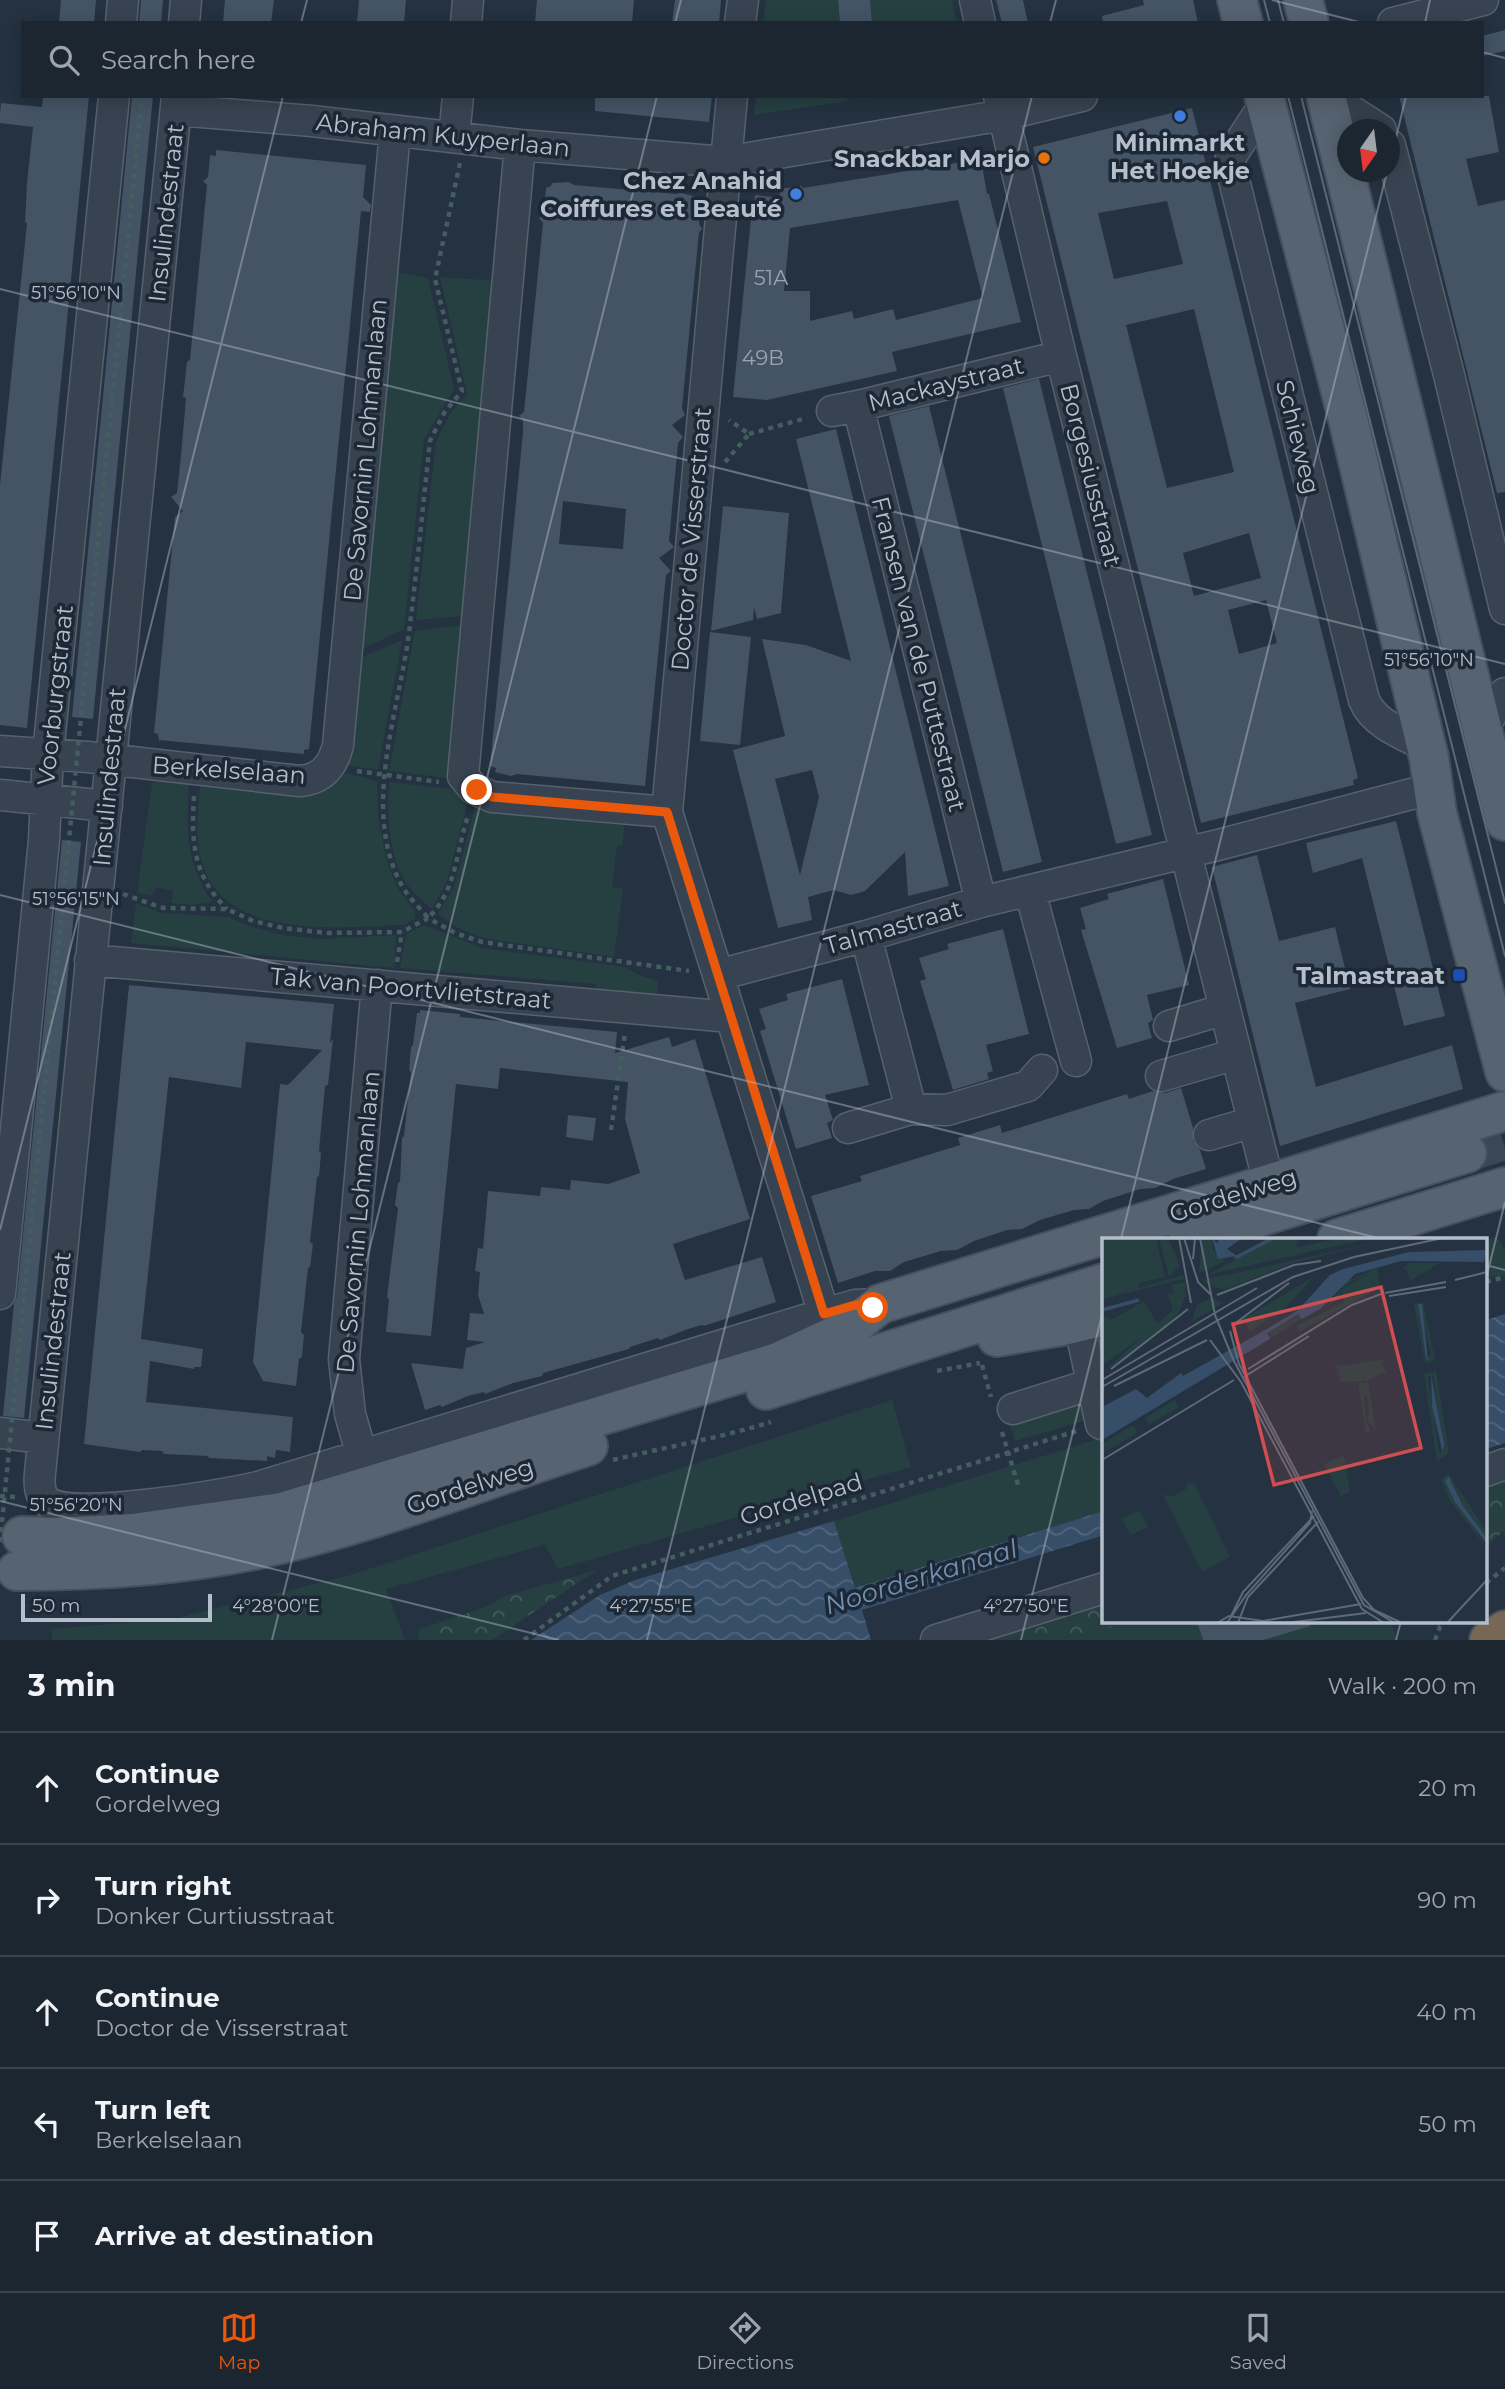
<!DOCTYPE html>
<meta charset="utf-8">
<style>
body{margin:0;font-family:Montserrat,sans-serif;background:#28323d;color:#f1f3f6}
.compass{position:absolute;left:1337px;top:119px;width:63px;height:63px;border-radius:50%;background:#1b2631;box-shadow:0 4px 18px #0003;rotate:194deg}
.scale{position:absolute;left:21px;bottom:18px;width:191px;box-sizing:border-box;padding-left:7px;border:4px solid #b5becb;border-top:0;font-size:19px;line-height:24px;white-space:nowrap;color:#b5becb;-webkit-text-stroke:5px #1d2836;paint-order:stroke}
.stop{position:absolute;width:21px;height:21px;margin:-16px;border:5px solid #ea580c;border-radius:50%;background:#fff}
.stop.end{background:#ea580c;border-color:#fff;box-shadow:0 2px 7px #0008}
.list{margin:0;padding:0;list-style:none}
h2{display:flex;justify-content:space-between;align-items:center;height:91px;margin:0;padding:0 28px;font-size:30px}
h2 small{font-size:23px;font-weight:400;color:#a0a5ab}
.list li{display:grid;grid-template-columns:46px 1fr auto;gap:21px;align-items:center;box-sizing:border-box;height:112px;padding:0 28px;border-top:2px solid #39434d}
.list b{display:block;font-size:26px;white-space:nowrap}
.list p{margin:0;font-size:23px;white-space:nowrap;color:#a0a5ab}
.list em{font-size:23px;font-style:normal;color:#a0a5ab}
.icon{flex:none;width:38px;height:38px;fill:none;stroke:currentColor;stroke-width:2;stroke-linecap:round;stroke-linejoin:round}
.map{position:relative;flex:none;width:1505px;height:1640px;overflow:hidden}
.search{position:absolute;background:#1b2631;box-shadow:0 4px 18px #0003;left:21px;right:21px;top:21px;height:77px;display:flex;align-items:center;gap:18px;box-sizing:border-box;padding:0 24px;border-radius:0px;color:#a0a5ab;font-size:26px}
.sheet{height:651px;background:#1b2631}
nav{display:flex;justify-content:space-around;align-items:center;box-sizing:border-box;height:98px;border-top:2px solid #39434d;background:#1b2631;font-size:19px;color:#a0a5ab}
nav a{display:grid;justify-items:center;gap:4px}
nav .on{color:#ea580c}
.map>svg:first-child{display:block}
.green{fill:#264042}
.forest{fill:url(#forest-crowns)}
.water{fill:url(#water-waves)}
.building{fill:#445465;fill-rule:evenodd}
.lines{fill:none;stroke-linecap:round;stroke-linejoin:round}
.major-tunnel{stroke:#3a4756;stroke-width:38;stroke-dasharray:38 19;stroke-linecap:butt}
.minor-casing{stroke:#56616e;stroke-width:33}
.major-casing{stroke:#454f5d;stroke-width:42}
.highway-casing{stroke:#434e5b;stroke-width:42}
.path{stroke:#445d5f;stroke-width:4.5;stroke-dasharray:5 5;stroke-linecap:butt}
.minor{stroke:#384351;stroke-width:30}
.major{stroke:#566371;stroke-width:38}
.highway{stroke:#776855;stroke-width:38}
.tram{stroke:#5a6878;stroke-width:2}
.path-bridge{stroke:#445d5f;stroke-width:4.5;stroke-dasharray:5 5;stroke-linecap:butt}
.route{stroke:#ea580c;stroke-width:9}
.ticks{fill:none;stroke:#b5becb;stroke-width:2;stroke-opacity:0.45}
.shop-dot{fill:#3f7fe0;stroke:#1d2836;stroke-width:2.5}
.food-dot{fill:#e8710a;stroke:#1d2836;stroke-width:2.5}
.transit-dot{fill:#1a4fb4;stroke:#1d2836;stroke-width:2.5}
.labels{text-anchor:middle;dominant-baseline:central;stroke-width:7;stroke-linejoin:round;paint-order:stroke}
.number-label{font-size:21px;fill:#99a4b2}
.street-label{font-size:24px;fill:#b5becb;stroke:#1d2836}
.poi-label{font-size:24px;font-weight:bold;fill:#b5becb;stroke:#1d2836;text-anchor:end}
.water-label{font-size:26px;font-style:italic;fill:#7390b0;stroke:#1d2836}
.inset-river{fill:none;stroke:#374e69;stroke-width:3.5}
.inset-road{fill:none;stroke:#5e6a78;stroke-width:2}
.view{fill:#ce4e51;fill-opacity:0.15;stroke:#ce4e51;stroke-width:3.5}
.inset-edge{fill:none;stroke:#b5becb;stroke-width:3.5}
.ticks-label{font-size:18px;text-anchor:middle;fill:#b5becb;stroke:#1d2836;stroke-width:7;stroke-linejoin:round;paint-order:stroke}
</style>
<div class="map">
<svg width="1505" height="1640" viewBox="0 0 1505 1640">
<defs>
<pattern id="forest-crowns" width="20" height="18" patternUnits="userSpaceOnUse" patternTransform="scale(1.75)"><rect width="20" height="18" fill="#264042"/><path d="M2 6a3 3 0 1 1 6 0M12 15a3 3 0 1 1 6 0" fill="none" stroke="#435a5c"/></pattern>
<pattern id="water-waves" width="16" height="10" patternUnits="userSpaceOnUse" patternTransform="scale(1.75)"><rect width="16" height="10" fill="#374e69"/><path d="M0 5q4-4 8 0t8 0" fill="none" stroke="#52667d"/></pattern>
</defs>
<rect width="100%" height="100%" fill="#243241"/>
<path class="green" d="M766,0H838L840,23H763Z
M870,0H952L957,23H872Z
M756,96H841L849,100L881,96L754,115Z
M397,272L428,278L454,389L424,440L404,629L360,650Z
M440,277L498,281L464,616L416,620L436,442L450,414L467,394Z
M463,625L447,778L389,771L415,631Z
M402,640L378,770L347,765L360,658Z
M345,773L377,781L378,816L387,863L398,889L415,911V918L405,925C338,927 219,943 200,855C195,832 198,808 200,785L309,796C324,791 334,786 345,773Z
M159,781L189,784C186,832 186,861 212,902L192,905L171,903L173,891L155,887L152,896L137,893L152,783Z
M389,782L451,789L468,802L446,884L432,909C423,901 411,891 405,881C388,852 387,815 389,782Z
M475,806L493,813L624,825L623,845L617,846L612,887L623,889L614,957L483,938L456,927L438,914L454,886Z
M136,903L161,913L229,917L249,926L282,935L323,939L396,935L394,968L131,943Z
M424,925L482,948L625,967L639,975L658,981L657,994L597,989L596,984L400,968L406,934Z
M1497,1237L1505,1250V1276L1486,1277V1240Z
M1104,1386V1415L1015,1441L1007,1416Z
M892,1400L911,1467L558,1569L545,1545L386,1589L405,1640H52V1629L177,1618L347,1576Z
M1104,1437V1511L855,1588L834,1521Z
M1137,1621H1391L1397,1640H1058Z"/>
<path class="forest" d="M1505,1477V1530L1486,1547V1482Z
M597,1570L492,1640H418L420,1629L486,1607L505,1596Z
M1104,1601V1621H1137L1058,1640H979Z"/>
<path class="water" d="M1505,1314V1443L1486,1449V1320Z
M1104,1511V1535L862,1610L871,1640H531L600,1595L635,1580L834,1521L855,1588Z"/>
<path class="building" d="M61,0H96L94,23H59Z
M141,0H163L161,23H139Z
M225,0H274L271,23H223Z
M359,0H406L404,23H357Z
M537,0H634L632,23H535Z
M675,0H721L719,23H672Z
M838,0H870L872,23H840Z
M996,0H1023L1028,23H1002Z
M1143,0H1193L1198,23H1103L1102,16L1144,5Z
M1505,30V51L1482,56V36Z
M43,96H89L27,728L0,725V485L27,223L25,222L27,183L33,127L0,123V114L1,103L42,107Z
M132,96H153L93,719L72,717Z
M595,96H712L709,122L595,111Z
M1399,96H1489L1499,152L1466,159L1478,206L1505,200V492L1497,493Z
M1192,108L1358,778L1353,780L1354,785L1201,823L1033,147ZM1167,201L1183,264L1114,279L1098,213ZM1194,309L1234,472L1167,488L1126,325ZM1249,533L1261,578L1194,596L1183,553ZM1266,600L1277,643L1239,654L1228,610Z
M216,150L366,165L363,197L371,205L370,212L361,211L309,749L304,750V754L159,740L158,734L154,733L175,517L183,511L171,497L177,493L181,455L186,398L183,397L187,362L190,360L207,185L203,181L208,177L210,155L216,156Z
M981,159L987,194H989L1021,322L892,352L897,371L767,400L733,397L752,208H754L755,195L780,198L779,189L802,186L803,188ZM958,200L983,298L896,320L893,309L854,319L852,311L810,321V291H784L790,228Z
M569,182L574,185L676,194L681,193L697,197V201L701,202L699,224L702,229L699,232L682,408L685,415L672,425L683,437L678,443L669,541L674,547L659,558L671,571L666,575L645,786L517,774L511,776L495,772L496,768L490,766L523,432V421L519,416L524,412L543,223L539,218L544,214L546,188L551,186L552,183ZM563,501L626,509L623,549L559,544Z
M1039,379L1152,835L1116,844L1003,388Z
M929,406L1042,862L1003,872L889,416Z
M836,429L949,886L908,896L905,852L865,891L851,895L834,890L808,897L812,920L778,928L733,750L785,736L762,639L806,645L851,661L796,439ZM812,770L819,797L800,875L775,779Z
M723,506L789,513L781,613L757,619L754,607L753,620L711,631Z
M710,632L751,637L740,745L700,741Z
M1396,821L1445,1016L1404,1026L1362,858L1313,873L1306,843Z
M62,840L81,842L24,1418L3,1416L14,1304L17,1296Z
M1257,855L1279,941L1335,927L1350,989L1295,1003L1316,1087L1452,1045L1463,1089L1280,1146L1212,867Z
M1163,879L1189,985L1147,995L1153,1020L1148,1023L1152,1038L1117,1048L1081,930L1086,929L1080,908L1109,899L1107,894Z
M1003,929L1029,1034L986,1045L993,1071L987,1073L989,1079L953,1090L920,981L926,979L919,958L949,949L947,944Z
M842,979L869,1085L825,1095L833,1120L827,1123L832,1138L796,1149L760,1031L766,1029L759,1009L788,1000L786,994Z
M129,985L334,1004L330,1043L333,1039L328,1085L325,1086L319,1151L321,1153L319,1176L317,1177L310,1242L313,1244L310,1267L308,1268L301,1332L304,1335L302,1357L299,1359L296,1386L263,1381L253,1362L280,1084L288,1085L322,1050L246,1042L241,1088L169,1077L141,1339L203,1349L201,1367H194V1369L150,1361L146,1402L293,1417L290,1452L276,1450L275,1458L267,1456V1461L209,1458L208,1456L164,1454L162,1451L142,1450L140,1452L84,1444Z
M420,1010L460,1014V1017L617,1032L615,1053L669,1037L672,1047L695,1039L750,1219L673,1244L685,1280L762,1257L776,1302L704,1326L702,1325L688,1329L660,1340L658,1338L630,1347L629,1349L543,1373L542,1376L513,1383L485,1394L484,1392L468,1396L442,1407L440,1405L425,1410L411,1363L463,1369L466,1348L485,1342L467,1340L470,1313L484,1314L478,1295L480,1272L475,1271L478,1248L483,1249L488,1191L540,1196L541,1187L570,1190L571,1180L608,1184L640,1173L625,1119L628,1082L500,1068L498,1089L456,1084L431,1336L386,1332L389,1299L387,1297L398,1208L395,1205L398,1183L400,1182L402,1138L404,1136L411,1072L409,1070L411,1047L413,1045L417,1013H420Z
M1181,1088L1193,1128V1141L1200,1150L1206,1169L1173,1179L1155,1188L1140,1189L1103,1201L1089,1209L1074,1210L1040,1220L1022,1229L1007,1230L974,1241L957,1250L941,1251L904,1262L890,1271H875L838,1283L811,1196L862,1181L860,1176L960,1145L958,1138L1000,1125L1002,1133L1127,1094L1129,1099L1153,1091L1165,1093Z
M568,1115L596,1118L593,1141L566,1137Z
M1197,1621H1309L1310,1626L1263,1640H1203Z"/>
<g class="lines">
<path class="major-tunnel" d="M1467,1153L1505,1141"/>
<g class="minor-casing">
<path id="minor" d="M975,0L980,23
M121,23L123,0
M184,23L186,0
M466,23L468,0
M740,23L743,0
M1393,23L1483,0
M177,96L40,1473C39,1483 39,1497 49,1503C76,1520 222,1495 258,1487L824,1314L855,1305L880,1304
M732,96L667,812L824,1314
M999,96L1061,356L1269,1184
M1328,105L1339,103L1381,130
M176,110L312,121L520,145L725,162L1004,115L1082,96
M1268,112L1257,116L1231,156L1230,164L1364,700C1372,720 1395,731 1414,740L1424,737
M454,137L458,96
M520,145L463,776L474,789L492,797L667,812
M1390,145L1449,375L1505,609
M858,406L981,902
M832,411L858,406L1061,356
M1478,720L1490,717L1505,693
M0,751L88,757L300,781C322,779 333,766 338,745L395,132
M0,795L107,806
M1030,891L1076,1061
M90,960L731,1017
M718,975L866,936L981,902L1218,845L1434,788
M1169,1026L1225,1009
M1161,1076L1236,1054
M911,1109L947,1110L1028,1086L1042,1070
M848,1128L911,1109L866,936
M1209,1135L1253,1122
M0,1294L44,840L48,754L114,96
M1079,1322L1101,1424
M1013,1409L1092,1384
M0,1433L43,1438
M362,1456L350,1414L344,1359L377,985
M1486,1471L1505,1464
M936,1640L1104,1588"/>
</g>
<g class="major-casing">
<path id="major" d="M1237,0L1243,23
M1303,0L1309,23
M1264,96L1348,419L1429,758L1437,813L1505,1072
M1326,96L1505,821
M1188,1239L1467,1153
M1337,1239L1505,1187
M997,1337L1067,1325L1104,1316
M766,1390L1104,1283
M22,1536L56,1537L133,1533L282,1512L778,1362L849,1329L880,1304L1505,1111
M17,1571C99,1571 179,1566 259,1549C372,1524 479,1481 588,1446"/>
</g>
<g class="highway-casing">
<path id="highway" d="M1489,1640L1505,1630"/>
</g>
<path class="path" d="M460,163L435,279L462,391L444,413L430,441C423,505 417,569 409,633C399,711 361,809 401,884C407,896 419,907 428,918C457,890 456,851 468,816
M749,434L807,418
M725,462L749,434L729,420
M357,771L439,782
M194,796C191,841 193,876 227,909
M123,894L163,908L227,909L253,921L283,928L327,933L402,932L428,918L455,933L482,942L689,971
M397,962L402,932
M611,1130L625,1033
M1486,1282L1505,1277
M982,1365L991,1397
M937,1371L980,1363
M1002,1432L1019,1488
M613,1460C666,1447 720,1438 771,1422
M0,1496L15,1497
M1486,1583L1505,1568
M524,1640L612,1576L1077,1431
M1435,1640L1440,1627L1446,1621"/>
<use href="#minor" class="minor"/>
<use href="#major" class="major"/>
<use href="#highway" class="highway"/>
<path class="tram" d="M1264,0L1270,23
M1278,0L1284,23
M1288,96L1505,956
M1301,96L1505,903"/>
<path class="path-bridge" d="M0,1542L142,96"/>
</g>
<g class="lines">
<path class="route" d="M477,790L492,797L667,812L824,1314L855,1305L880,1304L873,1308"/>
</g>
<path class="ticks" d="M1272,0L1363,23M301,23L307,0M675,23L681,0M1050,23L1056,0M1425,23L1430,0M1482,52L1505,58M1390,163L1406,96M0,289L1505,664M0,895L1382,1239M0,1230L283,96M1121,1239L1387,172M1486,1265L1505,1270M1486,1279L1505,1202M0,1501L559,1640M272,1640L657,96M647,1640L1032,96M1021,1640L1104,1307M1396,1640L1401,1621"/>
<g class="shop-dot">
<circle cx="1180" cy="116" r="7"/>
<circle cx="796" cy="194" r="7"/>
</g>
<circle class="food-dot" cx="1044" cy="158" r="7"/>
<rect class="transit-dot" x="1452" y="968" width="14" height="14" rx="3.5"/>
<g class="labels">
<g class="number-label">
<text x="771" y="277">51A</text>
<text x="763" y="357">49B</text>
</g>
<g class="street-label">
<text transform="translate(443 135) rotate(6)">Abraham Kuyperlaan</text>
<text transform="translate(166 213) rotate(-84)">Insulindestraat</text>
<text transform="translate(946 384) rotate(-14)">Mackaystraat</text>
<text transform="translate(1298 437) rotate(76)">Schieweg</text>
<text transform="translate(365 450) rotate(-85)">De Savornin Lohmanlaan</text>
<text transform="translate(1091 475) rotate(76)">Borgesiusstraat</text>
<text transform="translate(691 539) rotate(-85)">Doctor de Visserstraat</text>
<text transform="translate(919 654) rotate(76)">Fransen van de Puttestraat</text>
<text transform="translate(55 695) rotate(-84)">Voorburgstraat</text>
<text transform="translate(229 770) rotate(4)">Berkelselaan</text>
<text transform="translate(109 777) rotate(-85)">Insulindestraat</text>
<text transform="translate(893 927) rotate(-16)">Talmastraat</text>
<text transform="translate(411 988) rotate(5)">Tak van Poortvlietstraat</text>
<text transform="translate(1233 1195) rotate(-17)">Gordelweg</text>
<text transform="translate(358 1222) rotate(-85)">De Savornin Lohmanlaan</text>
<text transform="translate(53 1341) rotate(-84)">Insulindestraat</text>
<text transform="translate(470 1486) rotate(-18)">Gordelweg</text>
<text transform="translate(801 1499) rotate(-17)">Gordelpad</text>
</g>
<g class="poi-label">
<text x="1180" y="142" text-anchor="middle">Minimarkt<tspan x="1180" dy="28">Het Hoekje</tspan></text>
<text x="1030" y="158">Snackbar Marjo</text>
<text x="782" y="180">Chez Anahid<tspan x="782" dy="28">Coiffures et Beauté</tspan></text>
<text x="1445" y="975">Talmastraat</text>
</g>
<g class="water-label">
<text transform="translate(921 1577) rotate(-17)">Noorderkanaal</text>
</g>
</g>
<g transform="translate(1102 1238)">
<rect width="385" height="385" fill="#243241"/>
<path d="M0,0H54L63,39L36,45L37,50L81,37L82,41L0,61ZM173,0H196L194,10L237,0H269L105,37ZM293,0L191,25L122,52L153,31ZM306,25H337L308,43L305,32L300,31ZM268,35L274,52L197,94L194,88L242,64L239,52ZM213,38L184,69L148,94L141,81ZM111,60L121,65L90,84L95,66ZM42,63L57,88L0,127V76L9,82ZM321,64L333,122L323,126L312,66ZM317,65L329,116L324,121L317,79ZM197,75L200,81L168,101L164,95ZM283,121L280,125L285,137L280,134L266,143L274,193L265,183L267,177L265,157L262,159L264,183L269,194L264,195L256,145L262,144L263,151L264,143L238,144L236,131L230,129ZM334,133L347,215L335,223L322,136ZM331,137L336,172L343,214H337L330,169L326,139ZM73,162L77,169L47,187L43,180ZM31,187L35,195L0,216V206ZM242,217L248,254L239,258L222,226ZM346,235L385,294V300L361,268L348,240L343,243L385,310L348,263L339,242ZM38,273L46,289L29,297L19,280Z" fill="#264042" fill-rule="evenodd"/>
<path d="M57,0H66L78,27L67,39ZM100,0H110L111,12L123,23L97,35ZM275,30L278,49L274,50L268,35L249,44L239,51L238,60L222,71L246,43ZM153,31L122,52L100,44L109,40ZM83,44L84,57L77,74L55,96L0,135L71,72L66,56L72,55L69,47Z" fill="#264042"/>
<path d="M86,244L93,247L128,319L100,334L61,257L72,258L84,251Z" fill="#264042"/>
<path d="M110,0L115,5L118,0H140L125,11L135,18L116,21ZM385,12L382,24L299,23L253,36L218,71L200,81L196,76L165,95L168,101L0,202V169L34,151L45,160L79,135L81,138L163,92L195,73L228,37L241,31L307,14ZM316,66H320L326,122L324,121ZM329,136L342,206L341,216L330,169ZM347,239L361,268L385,300V306L353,264L343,243Z" fill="#374e69"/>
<path class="inset-river" d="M133,20L171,0M0,72L37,62"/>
<path class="inset-road" d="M77,0L89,65M82,0L96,44L108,56M98,0L113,77L131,121L262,367L293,385M91,21L93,0M353,42L385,34M283,55L344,44M115,57L192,27L219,23M287,58L344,49M131,87L187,45M128,93L137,126L261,360L272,372L300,385M108,102L139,144L260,371L282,385M9,131L86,71M146,131L250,67L279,56M142,139L207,98M0,142L155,50M12,148L105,102M0,149L191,39L252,19L341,0M0,222L132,142M129,378L141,354L212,278M115,385L127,378L161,383L259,366M125,385L144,357L208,285L210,273M136,385L146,359L216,284M184,385L264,375M345,385L385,342"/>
<path class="view" d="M279,49L319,210L172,247L131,86Z"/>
<rect width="385" height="385" class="inset-edge"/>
</g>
<g class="ticks-label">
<text x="76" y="299">51°56'10"N</text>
<text x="1429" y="666">51°56'10"N</text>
<text x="76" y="905">51°56'15"N</text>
<text x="76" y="1511">51°56'20"N</text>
<text x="276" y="1612">4°28'00"E</text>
<text x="651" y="1612">4°27'55"E</text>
<text x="1026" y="1612">4°27'50"E</text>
</g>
</svg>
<svg class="compass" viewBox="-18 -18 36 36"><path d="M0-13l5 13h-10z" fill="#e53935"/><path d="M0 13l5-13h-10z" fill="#a0a5ab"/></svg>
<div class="scale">50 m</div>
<div class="stop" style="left:873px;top:1308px"></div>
<div class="stop end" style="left:477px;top:790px"></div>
<div class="search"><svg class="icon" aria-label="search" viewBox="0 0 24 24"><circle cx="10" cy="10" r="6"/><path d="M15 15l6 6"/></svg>Search here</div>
</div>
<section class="sheet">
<h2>3 min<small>Walk · 200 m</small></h2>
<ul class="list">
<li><svg class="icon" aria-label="ahead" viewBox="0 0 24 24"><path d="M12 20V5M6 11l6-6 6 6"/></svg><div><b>Continue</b><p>Gordelweg</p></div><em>20 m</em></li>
<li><svg class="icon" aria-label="right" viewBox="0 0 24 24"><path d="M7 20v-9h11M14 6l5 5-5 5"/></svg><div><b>Turn right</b><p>Donker Curtiusstraat</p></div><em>90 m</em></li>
<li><svg class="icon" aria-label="ahead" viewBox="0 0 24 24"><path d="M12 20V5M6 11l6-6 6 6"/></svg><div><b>Continue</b><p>Doctor de Visserstraat</p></div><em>40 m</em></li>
<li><svg class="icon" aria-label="left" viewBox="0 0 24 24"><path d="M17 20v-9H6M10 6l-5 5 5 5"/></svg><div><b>Turn left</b><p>Berkelselaan</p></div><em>50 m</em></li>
<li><svg class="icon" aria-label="arrive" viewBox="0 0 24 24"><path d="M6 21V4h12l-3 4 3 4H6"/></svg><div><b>Arrive at destination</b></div></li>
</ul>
</section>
<nav>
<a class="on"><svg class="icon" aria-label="map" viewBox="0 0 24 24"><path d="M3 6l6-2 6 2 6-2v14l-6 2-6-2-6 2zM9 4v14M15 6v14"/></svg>Map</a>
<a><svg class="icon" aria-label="directions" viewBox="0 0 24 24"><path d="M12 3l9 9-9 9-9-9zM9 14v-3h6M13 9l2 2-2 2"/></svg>Directions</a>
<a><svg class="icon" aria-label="saved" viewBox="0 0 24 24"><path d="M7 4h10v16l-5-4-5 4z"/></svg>Saved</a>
</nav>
